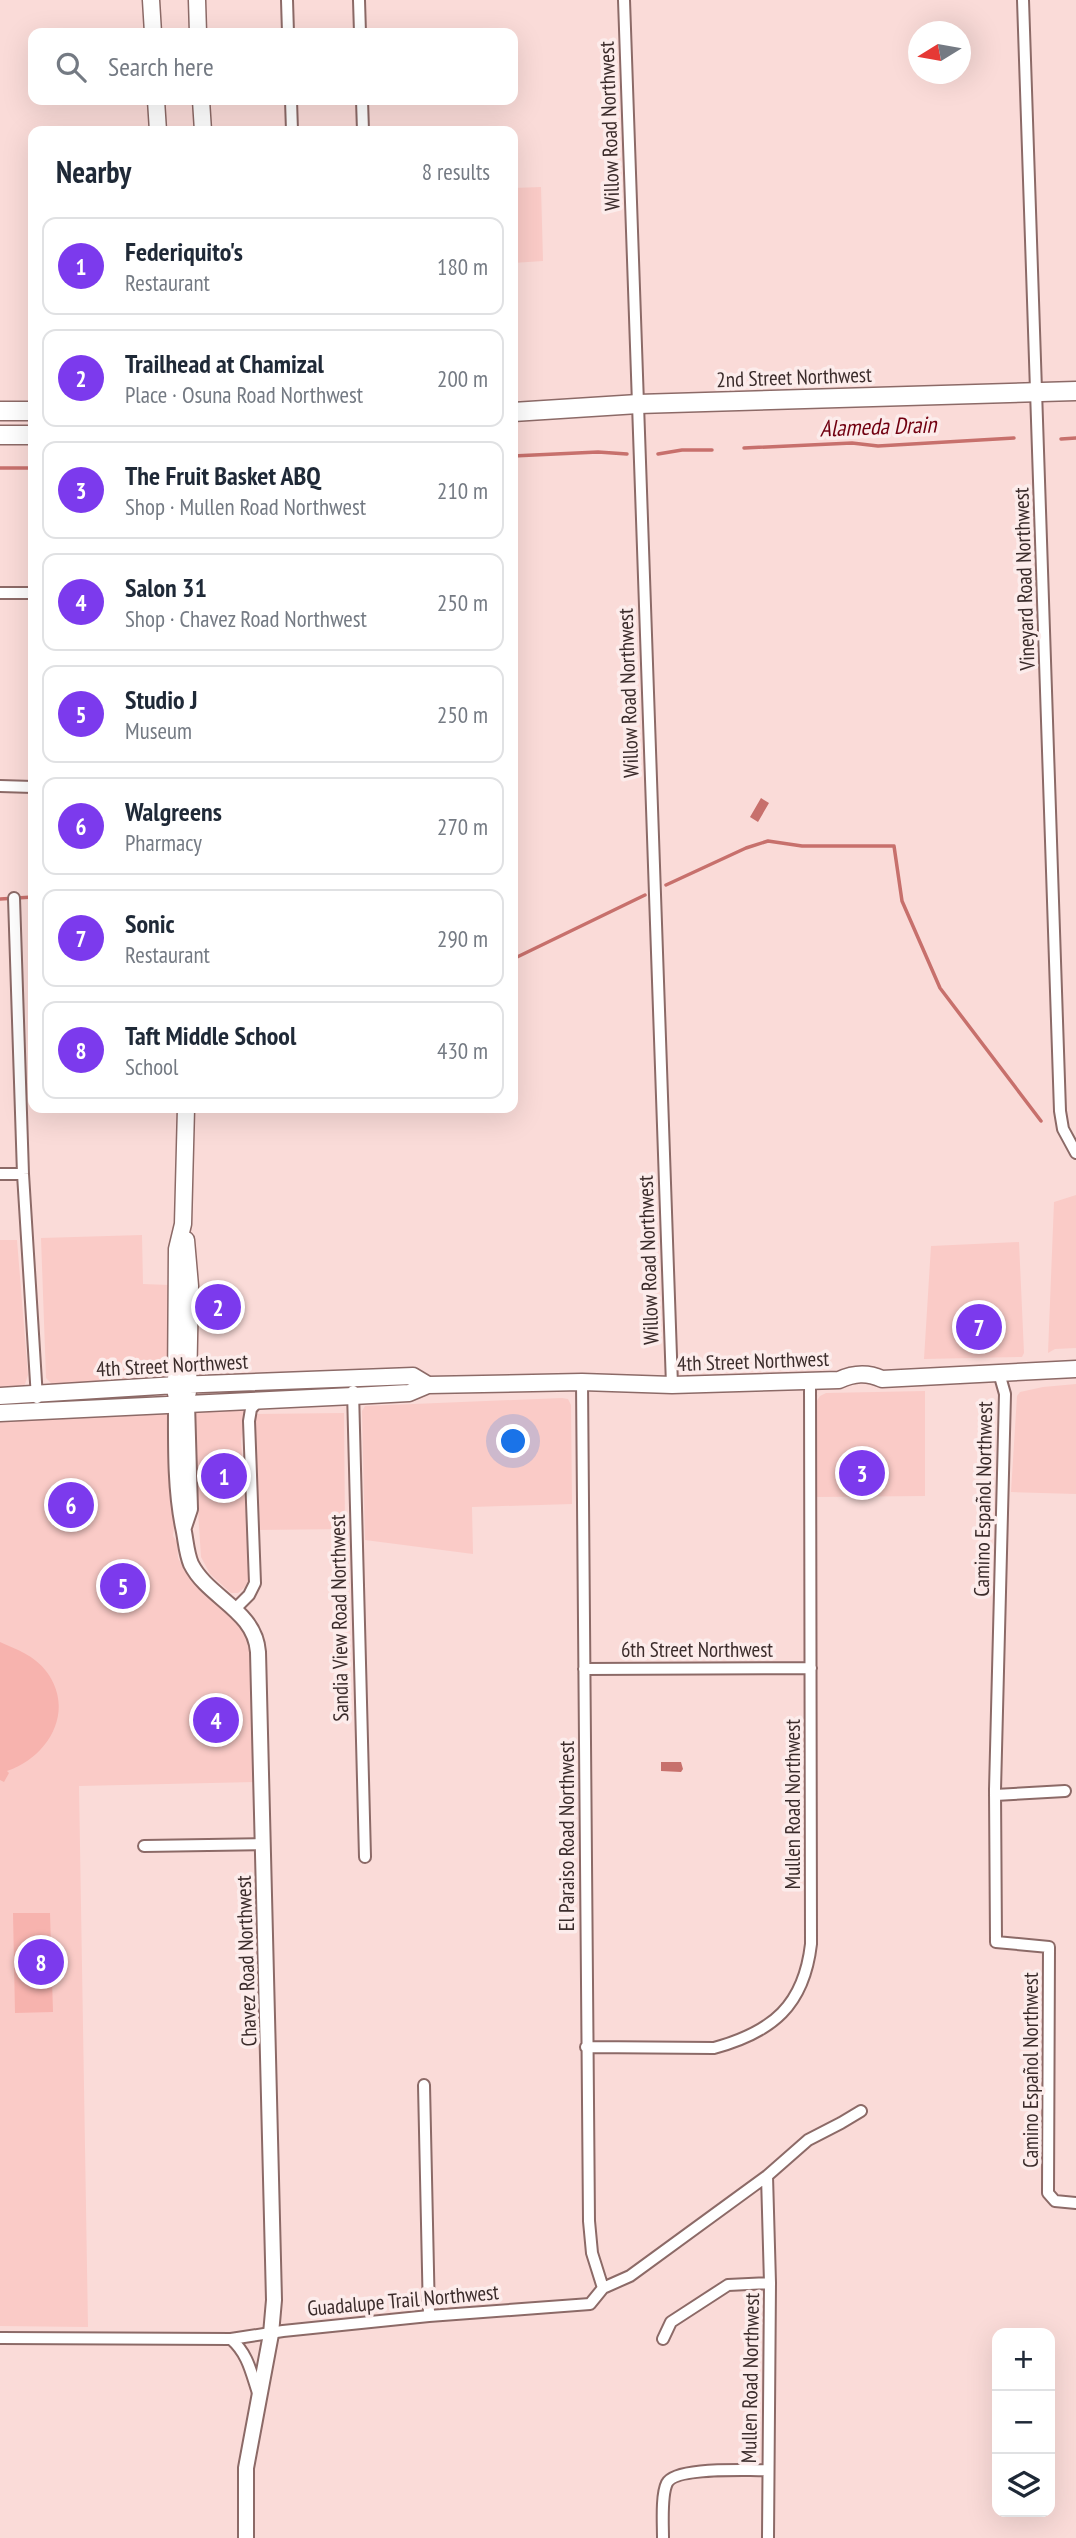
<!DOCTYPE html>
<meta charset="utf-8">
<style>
body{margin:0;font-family:"PT Sans Narrow",sans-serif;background:#f6f6f7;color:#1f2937}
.controls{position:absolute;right:21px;bottom:21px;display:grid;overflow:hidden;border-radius:14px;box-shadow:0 7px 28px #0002}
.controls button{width:63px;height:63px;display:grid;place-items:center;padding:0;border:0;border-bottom:2px solid #e0e1e3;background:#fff;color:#1f2937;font:35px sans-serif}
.compass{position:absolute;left:908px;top:21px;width:63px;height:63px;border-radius:50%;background:#fff;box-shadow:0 7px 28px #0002;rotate:259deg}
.you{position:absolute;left:514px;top:1442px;width:24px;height:24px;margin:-18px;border:5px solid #fff;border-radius:50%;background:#1a73e8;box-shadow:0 0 0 10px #1a73e833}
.badge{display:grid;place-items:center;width:46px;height:46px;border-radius:50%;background:#7c3aed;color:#fff;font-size:23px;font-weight:700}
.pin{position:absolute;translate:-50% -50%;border:4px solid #fff;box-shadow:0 2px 7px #0006}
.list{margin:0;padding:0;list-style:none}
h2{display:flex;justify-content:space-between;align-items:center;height:91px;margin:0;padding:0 28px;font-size:30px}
h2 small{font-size:23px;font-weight:400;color:#747a83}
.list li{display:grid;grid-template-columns:46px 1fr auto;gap:21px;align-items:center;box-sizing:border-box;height:98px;margin:0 14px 14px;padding:0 14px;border:2px solid #e0e1e3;border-radius:14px}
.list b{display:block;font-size:26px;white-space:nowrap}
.list p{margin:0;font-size:23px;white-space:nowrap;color:#747a83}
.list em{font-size:23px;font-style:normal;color:#747a83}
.icon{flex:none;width:38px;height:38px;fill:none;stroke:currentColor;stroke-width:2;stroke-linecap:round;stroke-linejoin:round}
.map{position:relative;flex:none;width:1076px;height:2538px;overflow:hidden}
.search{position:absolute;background:#fff;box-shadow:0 7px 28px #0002;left:28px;top:28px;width:490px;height:77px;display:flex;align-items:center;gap:18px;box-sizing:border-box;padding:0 24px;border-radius:14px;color:#747a83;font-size:26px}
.panel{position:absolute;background:#fff;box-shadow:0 7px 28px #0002;left:28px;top:126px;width:490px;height:987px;border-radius:14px}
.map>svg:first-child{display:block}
.built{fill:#facbc7}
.green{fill:#f7b3ae}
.water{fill:#c7706c}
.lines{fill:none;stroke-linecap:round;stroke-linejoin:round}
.stream{stroke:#c7706c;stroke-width:3.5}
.minor-casing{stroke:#8c6a67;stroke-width:14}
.tertiary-casing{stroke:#8c6a67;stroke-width:18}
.secondary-casing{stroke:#8c6a67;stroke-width:19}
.primary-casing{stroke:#8c6a67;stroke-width:21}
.minor{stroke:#fff;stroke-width:10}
.tertiary{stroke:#fff;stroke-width:14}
.secondary{stroke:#fff;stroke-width:16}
.primary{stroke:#fff;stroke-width:18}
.labels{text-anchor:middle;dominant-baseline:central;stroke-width:7;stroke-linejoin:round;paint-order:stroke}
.street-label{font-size:21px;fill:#3b2c2b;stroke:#fceceb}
.water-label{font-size:23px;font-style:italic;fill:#710011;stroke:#fceceb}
</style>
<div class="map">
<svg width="1076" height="2538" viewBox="0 0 1076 2538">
<rect width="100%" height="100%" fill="#fadbd8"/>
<path class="built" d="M541,187L543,261L513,263V188Z
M1076,1195V1348L1055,1349L1048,1353L1054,1202Z
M142,1235L143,1284L169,1285L168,1369L164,1377L161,1379L55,1387L46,1378L41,1238Z
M0,1240H17L28,1375L24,1387L0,1390Z
M1019,1242L1024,1353L1022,1357L924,1359L931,1246Z
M1076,1384V1494L1011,1492L1017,1396L1020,1392L1043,1387Z
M925,1391V1496L817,1497L815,1404L820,1396L826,1393Z
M562,1398L568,1399L571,1405L572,1504L472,1507L473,1554L365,1540L362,1411L365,1406Z
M246,1406L241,1441L250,1576L245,1587L238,1593H231L210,1574L201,1557L193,1434L194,1415L201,1409Z
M159,1411L168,1414L172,1422L176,1509L173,1536L177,1542L178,1558L188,1576L243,1629L252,1647L255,1782L79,1786L88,2327L0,2326V1420L64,1418Z
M344,1413L345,1529L257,1530L255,1414Z"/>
<path class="green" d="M0,1642C16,1649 35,1656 46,1671C76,1710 49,1757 7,1771L9,1773L4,1782L0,1780Z
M13,1913H50L53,2012L15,2013Z"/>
<path class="water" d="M761,798L769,803L758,822L750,817Z
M661,1762H681L683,1769L681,1772L661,1771Z"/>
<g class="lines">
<path class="stream" d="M1061,439L1076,438
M744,448L852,443L878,446L1014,438
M658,454L682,450H712
M513,456L598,452L627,454
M0,468H33
M666,885L746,848L768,841L802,846H894L902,901L940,988L1041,1121
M0,899L33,897
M513,959L645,895"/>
<g class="minor-casing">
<path id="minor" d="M287,0L288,33
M359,0L360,33
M624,0L672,1385
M1023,0L1060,1111L1063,1129L1076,1153
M291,100L292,131
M362,100L363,131
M0,593H33
M0,786L33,787
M14,898L23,1174L37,1398
M0,1174H23
M999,1373L1005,1394L995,1790L996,1942L1049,1947L1048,2193L1055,2201L1076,2203
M582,1382L589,2221L592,2253L603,2288
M353,1391L365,1857
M235,1609L249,1595L255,1583L249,1421L251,1409L260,1399
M584,1669L811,1668
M995,1795L1065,1791
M144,1846L264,1844
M586,2047L714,2048C773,2032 804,2005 811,1944L810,1381
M424,2085L429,2316
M767,2176L770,2283L768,2538
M0,2338L231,2339L283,2331L429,2316L590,2304L603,2288L630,2276L767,2176L808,2140L841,2123L861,2111
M231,2339C248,2354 251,2372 258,2393
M663,2339L671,2322L728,2285L770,2283
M663,2538C663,2524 661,2495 667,2483C676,2466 749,2471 768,2470"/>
</g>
<g class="tertiary-casing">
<path id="tertiary" d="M176,1403C176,1445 175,1487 183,1527C186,1540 186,1552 191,1564C208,1598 255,1610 258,1652L274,2300L271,2334L246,2468V2538
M184,1527L190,1509L187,1403"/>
</g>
<g class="secondary-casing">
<path id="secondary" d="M151,0L153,33
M197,0L198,33
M156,100L158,131
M201,100L203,131
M186,1240L190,1286L188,1392
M176,1394L177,1249L183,1224L186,1108
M0,1396L176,1385L413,1376L428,1385
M0,1413L353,1396L409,1393L428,1385L582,1382L672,1385L839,1380C854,1373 867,1372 882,1379L1076,1369"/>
</g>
<g class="primary-casing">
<path id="primary" d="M0,411H33
M513,412L638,404L1076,391
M0,435H33"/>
</g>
<use href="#minor" class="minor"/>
<use href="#tertiary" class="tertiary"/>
<use href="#secondary" class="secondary"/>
<use href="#primary" class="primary"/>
</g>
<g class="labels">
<g class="street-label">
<text transform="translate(609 126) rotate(-92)">Willow Road Northwest</text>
<text transform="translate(794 377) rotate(-2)">2nd Street Northwest</text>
<text transform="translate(1024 579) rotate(-92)">Vineyard Road Northwest</text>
<text transform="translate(628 693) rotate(-92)">Willow Road Northwest</text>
<text transform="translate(648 1260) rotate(-92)">Willow Road Northwest</text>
<text transform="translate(753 1361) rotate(-2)">4th Street Northwest</text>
<text transform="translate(172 1365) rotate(-3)">4th Street Northwest</text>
<text transform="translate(983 1499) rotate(-89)">Camino Español Northwest</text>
<text transform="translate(339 1618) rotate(-91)">Sandia View Road Northwest</text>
<text x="697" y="1649">6th Street Northwest</text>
<text transform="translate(792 1804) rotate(-90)">Mullen Road Northwest</text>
<text transform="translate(566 1836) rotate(-90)">El Paraiso Road Northwest</text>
<text transform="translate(246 1961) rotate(-92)">Chavez Road Northwest</text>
<text transform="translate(1030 2070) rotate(-90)">Camino Español Northwest</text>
<text transform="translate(403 2300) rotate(-5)">Guadalupe Trail Northwest</text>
<text transform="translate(750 2378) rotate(-89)">Mullen Road Northwest</text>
</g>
<g class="water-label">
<text transform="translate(878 426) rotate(-2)">Alameda Drain</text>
</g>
</g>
</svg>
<div class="controls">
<button>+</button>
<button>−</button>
<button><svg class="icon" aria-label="layers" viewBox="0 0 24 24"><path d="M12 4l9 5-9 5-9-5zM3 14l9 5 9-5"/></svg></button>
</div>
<svg class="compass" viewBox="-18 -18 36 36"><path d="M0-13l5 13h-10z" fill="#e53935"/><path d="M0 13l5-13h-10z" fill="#747a83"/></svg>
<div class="you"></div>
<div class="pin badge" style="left:224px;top:1476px">1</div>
<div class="pin badge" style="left:218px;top:1307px">2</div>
<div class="pin badge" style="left:862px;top:1473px">3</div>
<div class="pin badge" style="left:216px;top:1720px">4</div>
<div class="pin badge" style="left:123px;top:1586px">5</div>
<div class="pin badge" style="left:71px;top:1505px">6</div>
<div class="pin badge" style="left:979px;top:1327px">7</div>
<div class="pin badge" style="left:41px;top:1962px">8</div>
<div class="search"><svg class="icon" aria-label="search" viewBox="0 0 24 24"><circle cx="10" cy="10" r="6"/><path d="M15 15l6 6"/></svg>Search here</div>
<section class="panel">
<h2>Nearby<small>8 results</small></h2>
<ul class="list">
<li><span class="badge">1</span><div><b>Federiquito's</b><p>Restaurant</p></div><em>180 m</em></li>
<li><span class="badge">2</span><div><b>Trailhead at Chamizal</b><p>Place · Osuna Road Northwest</p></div><em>200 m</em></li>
<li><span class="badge">3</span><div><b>The Fruit Basket ABQ</b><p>Shop · Mullen Road Northwest</p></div><em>210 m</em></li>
<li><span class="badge">4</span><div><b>Salon 31</b><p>Shop · Chavez Road Northwest</p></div><em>250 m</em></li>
<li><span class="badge">5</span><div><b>Studio J</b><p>Museum</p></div><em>250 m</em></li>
<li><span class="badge">6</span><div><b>Walgreens</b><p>Pharmacy</p></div><em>270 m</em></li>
<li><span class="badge">7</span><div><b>Sonic</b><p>Restaurant</p></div><em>290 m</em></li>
<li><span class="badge">8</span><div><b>Taft Middle School</b><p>School</p></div><em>430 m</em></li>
</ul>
</section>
</div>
